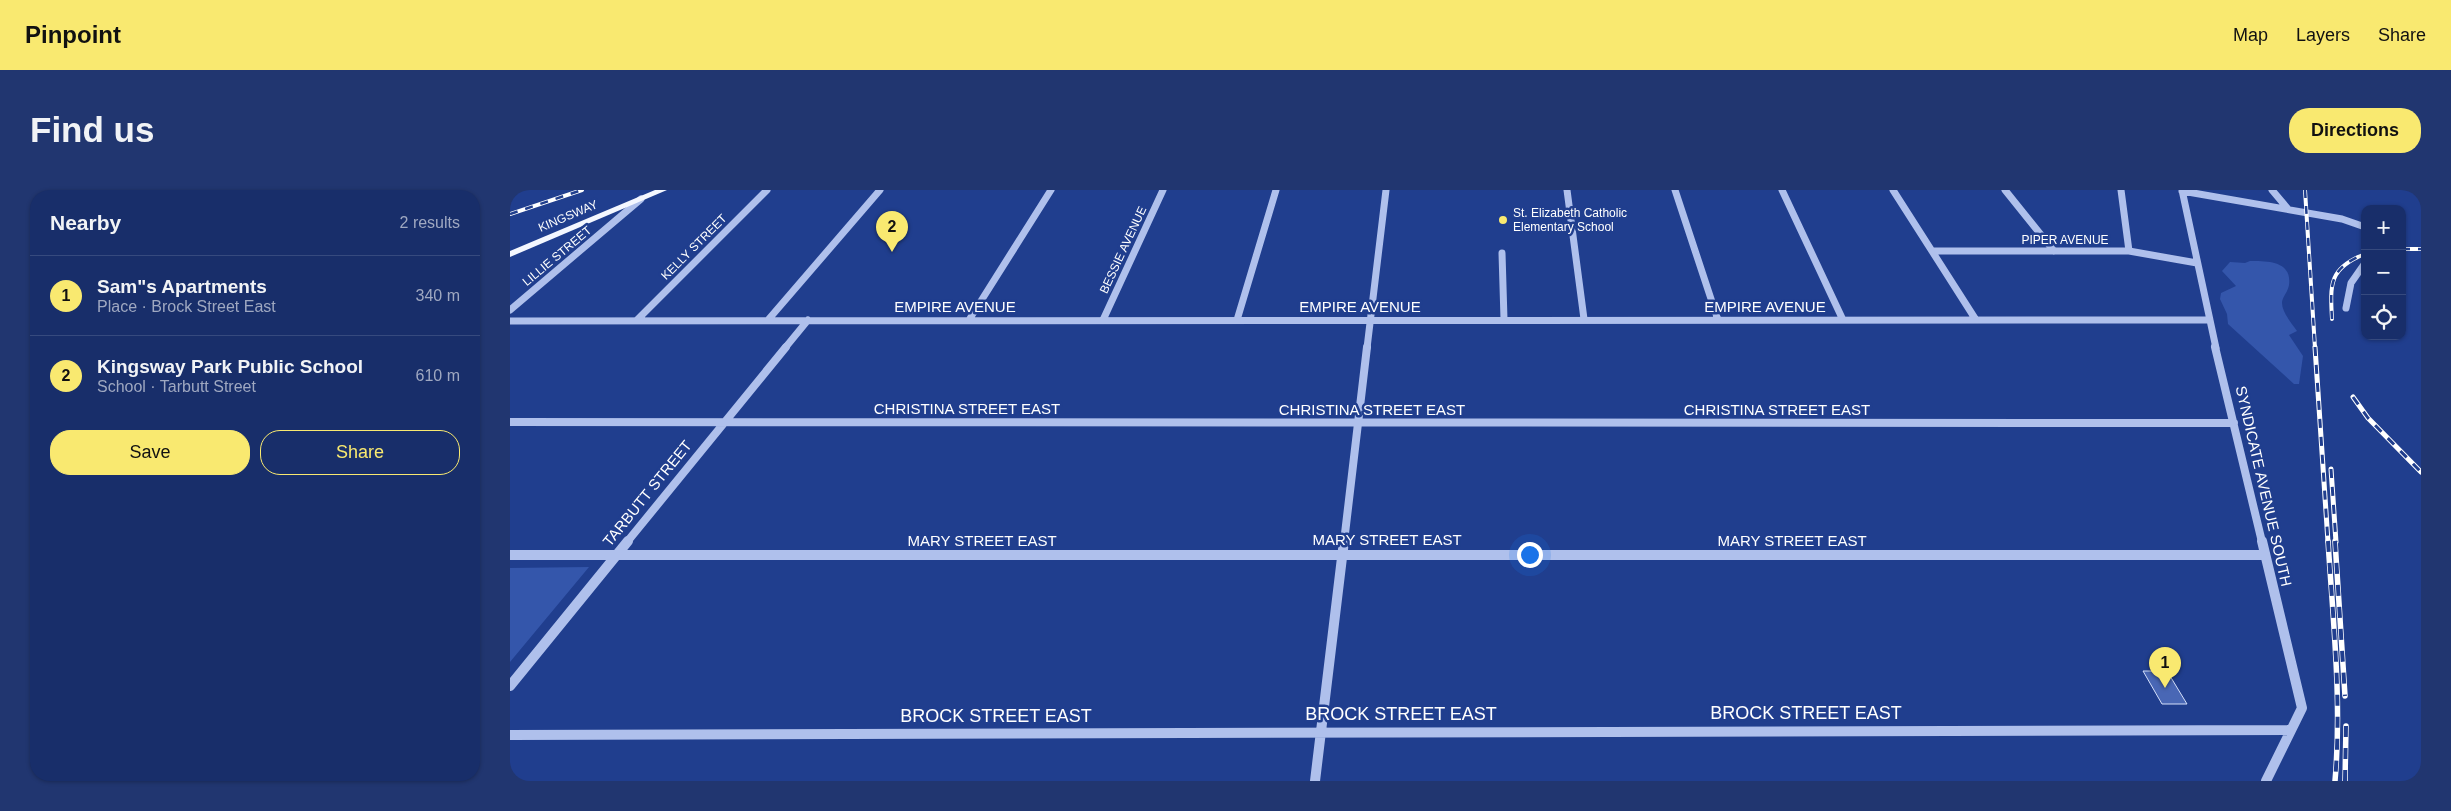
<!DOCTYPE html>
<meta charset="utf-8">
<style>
body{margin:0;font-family:Helvetica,sans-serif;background:#213670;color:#f1f3f6}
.controls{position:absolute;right:15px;top:15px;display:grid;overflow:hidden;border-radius:10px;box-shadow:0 1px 4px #0004}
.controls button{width:45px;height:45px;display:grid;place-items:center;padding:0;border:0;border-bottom:1px solid #364a7e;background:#182e6a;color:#f1f3f6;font:25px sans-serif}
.you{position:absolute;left:1019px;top:364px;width:18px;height:18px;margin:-12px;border:4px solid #fff;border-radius:50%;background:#1a73e8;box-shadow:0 0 0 8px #1a73e833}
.badge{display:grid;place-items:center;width:32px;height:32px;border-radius:50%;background:#f9e970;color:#111;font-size:16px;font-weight:700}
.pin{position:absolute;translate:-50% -41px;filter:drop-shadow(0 1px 2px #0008)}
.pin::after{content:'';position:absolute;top:26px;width:18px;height:15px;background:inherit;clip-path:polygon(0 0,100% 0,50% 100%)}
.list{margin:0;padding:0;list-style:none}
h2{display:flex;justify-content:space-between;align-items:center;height:65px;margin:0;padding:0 20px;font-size:21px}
h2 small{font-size:16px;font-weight:400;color:#9fa8c1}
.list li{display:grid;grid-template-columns:32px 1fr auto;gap:15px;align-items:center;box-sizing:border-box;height:80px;padding:0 20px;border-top:1px solid #364a7e}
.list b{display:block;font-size:19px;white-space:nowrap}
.list p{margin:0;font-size:16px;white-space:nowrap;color:#9fa8c1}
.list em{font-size:16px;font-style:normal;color:#9fa8c1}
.actions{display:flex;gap:10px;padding:15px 20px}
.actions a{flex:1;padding:11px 0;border:1px solid #f9e970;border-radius:20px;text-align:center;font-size:18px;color:#f9e970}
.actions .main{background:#f9e970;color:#111}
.icon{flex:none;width:28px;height:28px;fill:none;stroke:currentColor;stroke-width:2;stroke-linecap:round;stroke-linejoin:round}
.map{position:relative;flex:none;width:1911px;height:591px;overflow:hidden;border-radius:20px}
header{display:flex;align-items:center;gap:30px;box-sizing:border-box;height:70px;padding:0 25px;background:#f9e970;color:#111}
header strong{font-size:24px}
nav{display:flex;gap:28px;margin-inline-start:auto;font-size:18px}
.intro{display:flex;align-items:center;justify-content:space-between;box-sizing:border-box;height:120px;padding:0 30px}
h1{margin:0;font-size:35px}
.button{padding:12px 22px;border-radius:20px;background:#f9e970;color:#111;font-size:18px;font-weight:700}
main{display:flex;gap:30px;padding:0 30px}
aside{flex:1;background:#182e6a;border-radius:20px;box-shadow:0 1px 4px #0004}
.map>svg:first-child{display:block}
.green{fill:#3456ab}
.building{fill:#4967b5;stroke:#d4dff9}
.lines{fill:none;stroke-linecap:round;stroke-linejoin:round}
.minor-far2{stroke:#afc0ec;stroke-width:7}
.minor-far1{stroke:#afc0ec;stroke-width:8}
.minor{stroke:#afc0ec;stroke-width:10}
.major{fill:#f4f7ff;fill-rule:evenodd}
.rail-far2-casing{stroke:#fff;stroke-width:4}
.rail-far1-casing{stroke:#fff;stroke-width:5}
.rail-casing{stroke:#fff;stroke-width:5.5}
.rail-far2{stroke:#203e8e;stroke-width:2.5;stroke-dasharray:8;stroke-linecap:butt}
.rail-far1{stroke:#203e8e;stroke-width:3;stroke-dasharray:9;stroke-linecap:butt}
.rail{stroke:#203e8e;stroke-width:4;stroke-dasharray:11;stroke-linecap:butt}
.poi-dot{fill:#f9e970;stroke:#203e8e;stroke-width:2}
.labels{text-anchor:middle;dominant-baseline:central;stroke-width:5;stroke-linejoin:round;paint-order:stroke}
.far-poi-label{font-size:12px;fill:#fff;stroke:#203e8e;text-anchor:start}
.far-street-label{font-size:12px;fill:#fff;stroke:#203e8e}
.street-label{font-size:15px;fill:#fff;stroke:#203e8e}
.near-street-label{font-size:18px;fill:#fff;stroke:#203e8e}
</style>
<header>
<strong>Pinpoint</strong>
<nav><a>Map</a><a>Layers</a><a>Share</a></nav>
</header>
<div class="intro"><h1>Find us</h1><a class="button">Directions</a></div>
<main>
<aside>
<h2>Nearby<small>2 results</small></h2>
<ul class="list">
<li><span class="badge">1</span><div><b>Sam&quot;s Apartments</b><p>Place · Brock Street East</p></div><em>340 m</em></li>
<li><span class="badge">2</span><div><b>Kingsway Park Public School</b><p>School · Tarbutt Street</p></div><em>610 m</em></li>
</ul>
<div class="actions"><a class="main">Save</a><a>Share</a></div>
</aside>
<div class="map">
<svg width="1911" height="591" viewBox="0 0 1911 591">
<rect width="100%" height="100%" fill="#203e8e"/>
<path class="green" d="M1740,71C1758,71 1782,71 1779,95C1778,102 1772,107 1772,113C1772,122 1782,134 1787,141L1779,145L1793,166L1789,194H1784L1718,134L1717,124L1710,109L1711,103L1726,96L1712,81L1720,72L1735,73Z
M79,377L0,472V378Z"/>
<path class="building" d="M1633,481H1657L1677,514H1652Z"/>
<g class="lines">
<path class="minor-far2" d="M1057,0L1074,129
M1165,0L1208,130
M1272,0L1333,130
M1383,0L1466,130
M1495,0L1544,61
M1611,0L1619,61
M1672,0L1706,158
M1762,0L1778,19
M1672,1L1832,29L1855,37
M1423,61H1619L1687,73
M992,63L994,129
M1836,118L1841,93L1855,73
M0,120L131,9
M127,130L257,0
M258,130L370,0
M459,130L541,0
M593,130L653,0
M727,130L766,0
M0,131L1700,130
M275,158L298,130
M857,158L876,0"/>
<path class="minor-far1" d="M1705,157L1752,352
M0,232L1724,233
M117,352L276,157
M834,352L857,157"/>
<path class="minor" d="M1752,351L1792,518L1756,591
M0,365H1754
M0,496L118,351
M0,545L1781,540
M805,591L834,351"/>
<path class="major" d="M145,0H157L0,67V61Z"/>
<g class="rail-far2-casing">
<path id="rail-far2" d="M1795,0L1805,158
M0,24L72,0
M1892,59H1911
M1822,129C1820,94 1819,78 1855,64"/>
</g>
<g class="rail-far1-casing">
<path id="rail-far1" d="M1805,157L1818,352
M1843,207L1858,228L1911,282
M1821,279L1826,352"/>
</g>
<g class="rail-casing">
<path id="rail" d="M1818,351C1823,431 1832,511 1825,591
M1825,351L1835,506
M1835,591L1836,536"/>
</g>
<use href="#rail-far2" class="rail-far2"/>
<use href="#rail-far1" class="rail-far1"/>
<use href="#rail" class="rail"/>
</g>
<circle class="poi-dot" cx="993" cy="30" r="5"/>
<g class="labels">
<g class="far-poi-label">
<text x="1003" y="23">St. Elizabeth Catholic<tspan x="1003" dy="14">Elementary School</tspan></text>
</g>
<g class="far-street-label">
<text transform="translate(58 26) rotate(-23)">KINGSWAY</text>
<text x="1555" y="50">PIPER AVENUE</text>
<text transform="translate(184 57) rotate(-45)">KELLY STREET</text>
<text transform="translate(613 60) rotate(-65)">BESSIE AVENUE</text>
<text transform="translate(47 66) rotate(-40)">LILLIE STREET</text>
</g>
<g class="street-label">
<text x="445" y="116">EMPIRE AVENUE</text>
<text x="850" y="116">EMPIRE AVENUE</text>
<text x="1255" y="116">EMPIRE AVENUE</text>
<text x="457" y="218">CHRISTINA STREET EAST</text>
<text x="862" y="219">CHRISTINA STREET EAST</text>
<text x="1267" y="219">CHRISTINA STREET EAST</text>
<text transform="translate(1754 296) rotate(77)">SYNDICATE AVENUE SOUTH</text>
<text transform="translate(137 303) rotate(-51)">TARBUTT STREET</text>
<text x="877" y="349">MARY STREET EAST</text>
<text x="472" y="350">MARY STREET EAST</text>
<text x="1282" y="350">MARY STREET EAST</text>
</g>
<g class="near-street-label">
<text x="1296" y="523">BROCK STREET EAST</text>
<text x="891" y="524">BROCK STREET EAST</text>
<text x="486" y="526">BROCK STREET EAST</text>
</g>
</g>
</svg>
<div class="controls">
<button>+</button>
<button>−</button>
<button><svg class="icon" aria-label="locate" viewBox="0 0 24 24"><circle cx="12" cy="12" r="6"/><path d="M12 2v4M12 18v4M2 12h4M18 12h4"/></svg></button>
</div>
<div class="you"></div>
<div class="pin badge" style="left:1655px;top:498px">1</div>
<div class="pin badge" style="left:382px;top:62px">2</div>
</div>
</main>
